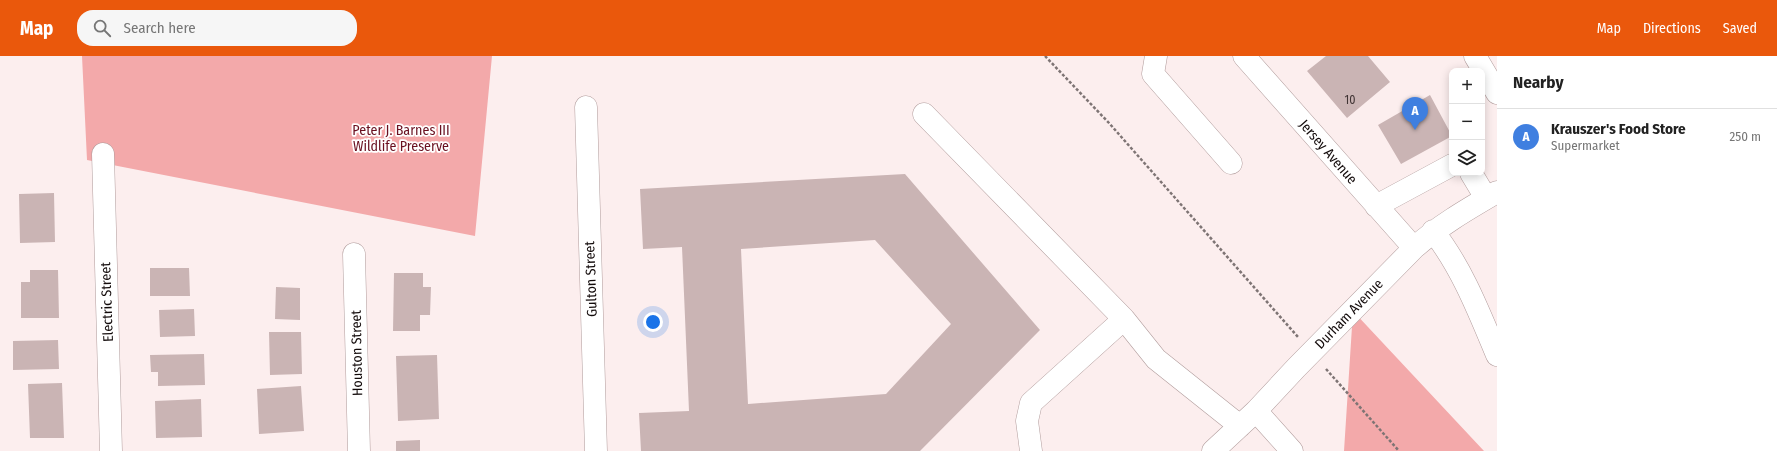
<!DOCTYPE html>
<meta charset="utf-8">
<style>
body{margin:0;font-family:"Fira Sans Condensed",sans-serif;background:#f6f6f6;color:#222}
.controls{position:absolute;right:12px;top:12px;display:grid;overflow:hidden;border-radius:8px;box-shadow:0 2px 10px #0003}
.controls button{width:36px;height:36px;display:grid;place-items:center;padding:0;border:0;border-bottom:1px solid #e0e0e0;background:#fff;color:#222;font:20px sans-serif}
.you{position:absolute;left:653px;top:266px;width:14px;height:14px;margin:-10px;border:3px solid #fff;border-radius:50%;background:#1a73e8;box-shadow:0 0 0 6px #1a73e833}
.badge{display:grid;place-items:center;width:26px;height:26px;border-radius:50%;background:#ea580c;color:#fff;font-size:13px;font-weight:700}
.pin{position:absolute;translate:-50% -33px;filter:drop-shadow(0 1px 2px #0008)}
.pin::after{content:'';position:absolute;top:21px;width:14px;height:12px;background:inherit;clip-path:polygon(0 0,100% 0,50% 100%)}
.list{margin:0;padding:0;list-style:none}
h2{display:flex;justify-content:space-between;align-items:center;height:52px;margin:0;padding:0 16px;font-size:17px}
h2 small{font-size:13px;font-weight:400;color:#767676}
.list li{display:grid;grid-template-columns:26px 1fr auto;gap:12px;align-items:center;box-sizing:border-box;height:56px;padding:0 16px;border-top:1px solid #e0e0e0}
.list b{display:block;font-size:15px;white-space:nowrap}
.list p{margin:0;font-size:13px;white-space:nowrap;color:#767676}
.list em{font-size:13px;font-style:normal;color:#767676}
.icon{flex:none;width:22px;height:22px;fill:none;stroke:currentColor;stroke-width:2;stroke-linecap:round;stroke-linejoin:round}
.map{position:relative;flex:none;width:1497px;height:395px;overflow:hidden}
header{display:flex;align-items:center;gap:24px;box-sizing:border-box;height:56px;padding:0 20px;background:#ea580c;color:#fff}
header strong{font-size:19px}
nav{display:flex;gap:22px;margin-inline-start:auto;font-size:14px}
.search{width:280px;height:36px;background:#f6f6f6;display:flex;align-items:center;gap:10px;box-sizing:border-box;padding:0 14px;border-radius:16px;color:#767676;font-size:15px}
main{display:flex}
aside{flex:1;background:#fff}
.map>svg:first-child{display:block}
.green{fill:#f3a9aa}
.building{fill:#cab4b4;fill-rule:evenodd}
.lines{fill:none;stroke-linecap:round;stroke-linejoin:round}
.minor-casing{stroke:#b19c9c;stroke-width:23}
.path{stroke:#7e7474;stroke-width:2.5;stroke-dasharray:3 2;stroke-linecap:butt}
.minor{stroke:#fff;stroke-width:22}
.labels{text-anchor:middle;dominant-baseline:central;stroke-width:3.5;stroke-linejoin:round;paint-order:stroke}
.number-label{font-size:12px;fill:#403434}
.park-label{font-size:14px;fill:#6a1020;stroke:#fff}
.street-label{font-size:14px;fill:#120a0a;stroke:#fff}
</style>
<header>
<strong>Map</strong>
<div class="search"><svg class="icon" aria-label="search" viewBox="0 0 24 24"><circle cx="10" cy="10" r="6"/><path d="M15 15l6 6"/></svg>Search here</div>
<nav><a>Map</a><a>Directions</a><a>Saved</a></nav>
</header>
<main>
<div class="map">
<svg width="1497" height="395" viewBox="0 0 1497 395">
<rect width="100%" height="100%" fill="#fceeee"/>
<path class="green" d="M82,0H492L475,180L87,104Z
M1353,255L1484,395H1344Z"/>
<path class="building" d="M1326,0H1368L1390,26L1347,62L1307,15Z
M1430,39L1452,80L1401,108L1378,69Z
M905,118L1040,274L920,395H641L639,357L689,355L682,191L643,193L640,133ZM875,184L951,268L886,338L748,348L741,193Z
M54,137L55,186L20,187L19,138Z
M150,212H189L190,240H150Z
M30,214H58L59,262H21V226H30Z
M394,217H423V231H431L430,259H420V275H393Z
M276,231L300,232V264L275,263Z
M194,253L195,280L160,281L159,254Z
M269,276H301L302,318L270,319Z
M58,284L59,313L13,314V285Z
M204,298L205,329L158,330V316H151L150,299Z
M437,299L439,363L398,365L396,300Z
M62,327L64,382H30L28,328Z
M301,330L304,375L259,378L257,333Z
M201,343L202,381L156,382L155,345Z
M420,384V395H396V385Z"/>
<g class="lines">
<g class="minor-casing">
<path id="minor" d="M1156,0L1153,18L1231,107
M1244,0L1414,192
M1475,0L1497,37
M586,51L596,395
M924,58L1124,263L1156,303L1240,370
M103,98L111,395
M1471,117L1486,142
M1376,150L1452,109
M1433,175C1462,212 1479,256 1497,299
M354,198L359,395
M1256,355L1292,395
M1031,395L1027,365L1031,347L1124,263
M1213,395L1256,355L1296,312L1414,192C1440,169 1468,153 1497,136"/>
</g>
<path class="path" d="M1045,0L1109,67L1298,281
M1326,313L1399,395"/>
<use href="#minor" class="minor"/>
</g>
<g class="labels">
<g class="number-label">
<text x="1350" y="44">10</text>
</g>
<g class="park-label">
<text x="401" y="74">Peter J. Barnes III<tspan x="401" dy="16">Wildlife Preserve</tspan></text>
</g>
<g class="street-label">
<text transform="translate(1328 96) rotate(49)">Jersey Avenue</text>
<text transform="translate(591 223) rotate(-92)">Gulton Street</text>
<text transform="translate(107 246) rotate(-92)">Electric Street</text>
<text transform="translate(1349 258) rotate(-46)">Durham Avenue</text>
<text transform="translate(357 297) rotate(-91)">Houston Street</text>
</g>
</g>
</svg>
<div class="controls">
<button>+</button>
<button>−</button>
<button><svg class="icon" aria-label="layers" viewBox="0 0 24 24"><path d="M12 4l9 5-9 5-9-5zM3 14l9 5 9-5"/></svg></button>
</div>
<div class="you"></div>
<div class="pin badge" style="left:1415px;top:74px;background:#3f7fe0">A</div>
</div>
<aside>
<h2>Nearby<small></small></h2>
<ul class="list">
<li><span class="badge" style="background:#3f7fe0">A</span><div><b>Krauszer's Food Store</b><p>Supermarket</p></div><em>250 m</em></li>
</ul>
</aside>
</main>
